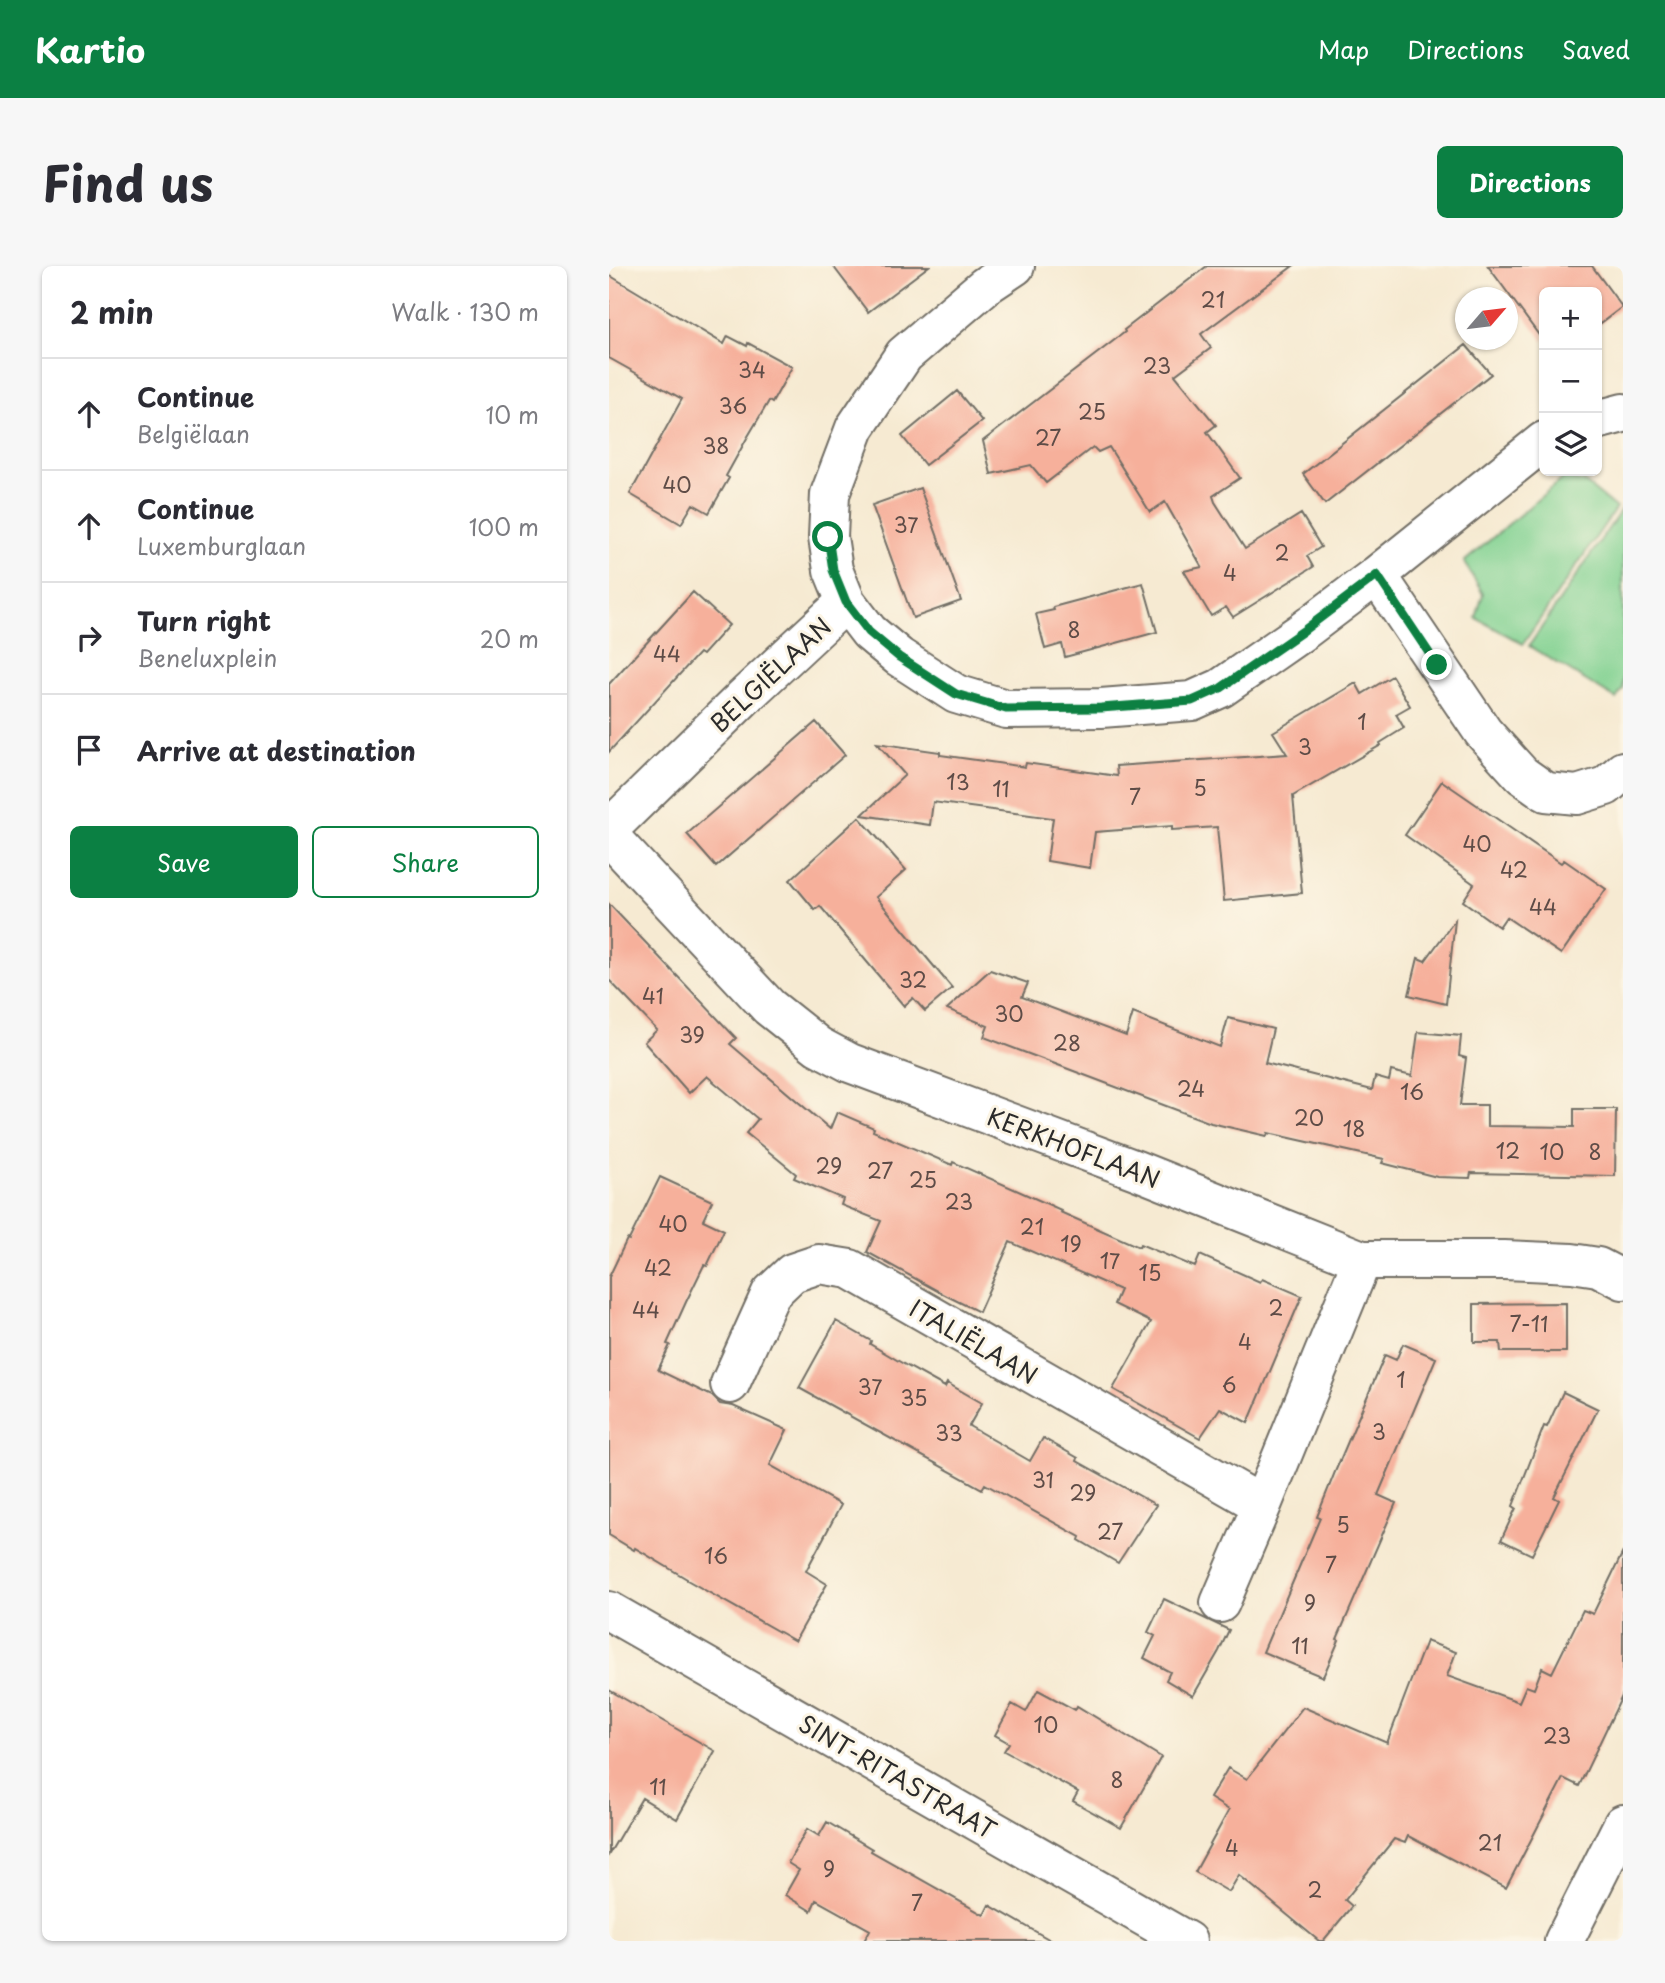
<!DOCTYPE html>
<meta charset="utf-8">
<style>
body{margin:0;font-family:"Playpen Sans",sans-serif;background:#f7f7f7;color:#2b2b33}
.controls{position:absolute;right:21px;top:21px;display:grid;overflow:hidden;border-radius:10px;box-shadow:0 2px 5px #0004}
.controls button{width:63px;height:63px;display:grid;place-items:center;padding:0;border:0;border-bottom:2px solid #e1e1e2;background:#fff;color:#2b2b33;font:35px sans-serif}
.compass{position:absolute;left:846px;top:21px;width:63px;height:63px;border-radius:50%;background:#fff;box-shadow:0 2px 5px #0004;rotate:62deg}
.stop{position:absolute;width:21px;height:21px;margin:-16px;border:5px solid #0b8043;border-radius:50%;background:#fff}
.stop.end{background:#0b8043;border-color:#fff;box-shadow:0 2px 7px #0008}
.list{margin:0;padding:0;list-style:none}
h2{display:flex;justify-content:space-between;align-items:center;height:91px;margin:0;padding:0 28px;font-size:30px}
h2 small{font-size:23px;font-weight:400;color:#7c7c81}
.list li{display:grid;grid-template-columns:46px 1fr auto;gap:21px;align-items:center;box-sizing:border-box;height:112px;padding:0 28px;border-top:2px solid #e1e1e2}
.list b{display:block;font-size:26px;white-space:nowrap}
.list p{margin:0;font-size:23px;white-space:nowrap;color:#7c7c81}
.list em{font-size:23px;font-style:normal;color:#7c7c81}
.actions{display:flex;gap:14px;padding:21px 28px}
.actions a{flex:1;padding:16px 0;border:2px solid #0b8043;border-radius:10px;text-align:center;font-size:24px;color:#0b8043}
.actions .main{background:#0b8043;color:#fff}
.icon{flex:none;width:38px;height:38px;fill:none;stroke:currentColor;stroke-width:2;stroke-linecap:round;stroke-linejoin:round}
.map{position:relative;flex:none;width:1014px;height:1675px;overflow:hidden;border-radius:10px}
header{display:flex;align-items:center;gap:42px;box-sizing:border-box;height:98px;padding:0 35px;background:#0b8043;color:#fff}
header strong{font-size:33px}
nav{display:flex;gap:38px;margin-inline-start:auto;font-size:24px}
.intro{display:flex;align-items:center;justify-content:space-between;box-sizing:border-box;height:168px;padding:0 42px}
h1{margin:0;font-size:49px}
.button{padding:18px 32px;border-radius:10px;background:#0b8043;color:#fff;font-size:24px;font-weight:700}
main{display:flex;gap:42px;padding:0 42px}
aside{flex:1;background:#fff;border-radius:10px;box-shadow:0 2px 5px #0004}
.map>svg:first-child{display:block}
.green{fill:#82d292;stroke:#567e5e;stroke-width:2}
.building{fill:#f6b09b}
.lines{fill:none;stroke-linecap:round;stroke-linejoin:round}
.minor-casing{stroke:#726e65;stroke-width:42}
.minor{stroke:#fff;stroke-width:38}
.route{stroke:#0b8043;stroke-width:9}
.labels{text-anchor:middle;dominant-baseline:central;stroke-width:6;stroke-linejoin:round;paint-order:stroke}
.number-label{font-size:21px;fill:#5e4c47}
.street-label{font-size:24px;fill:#2b2b2b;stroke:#fcf5e5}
</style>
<header>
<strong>Kartio</strong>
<nav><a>Map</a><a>Directions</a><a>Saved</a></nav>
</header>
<div class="intro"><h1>Find us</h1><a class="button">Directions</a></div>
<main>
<aside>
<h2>2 min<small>Walk · 130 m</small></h2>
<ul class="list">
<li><svg class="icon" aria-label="ahead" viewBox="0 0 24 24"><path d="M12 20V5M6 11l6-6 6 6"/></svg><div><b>Continue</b><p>Belgiëlaan</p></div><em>10 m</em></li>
<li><svg class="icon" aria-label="ahead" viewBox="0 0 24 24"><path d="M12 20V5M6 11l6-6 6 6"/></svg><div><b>Continue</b><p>Luxemburglaan</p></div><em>100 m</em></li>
<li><svg class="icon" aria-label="right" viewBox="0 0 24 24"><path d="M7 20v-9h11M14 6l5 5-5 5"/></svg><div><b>Turn right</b><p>Beneluxplein</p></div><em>20 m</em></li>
<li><svg class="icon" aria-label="arrive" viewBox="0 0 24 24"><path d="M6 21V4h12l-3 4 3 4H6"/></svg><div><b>Arrive at destination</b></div></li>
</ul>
<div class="actions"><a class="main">Save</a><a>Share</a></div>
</aside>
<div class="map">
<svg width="1014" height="1675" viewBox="0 0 1014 1675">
<rect width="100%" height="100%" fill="#fcf5e5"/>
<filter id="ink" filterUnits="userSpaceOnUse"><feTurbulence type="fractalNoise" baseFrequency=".0143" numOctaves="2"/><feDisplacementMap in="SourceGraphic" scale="14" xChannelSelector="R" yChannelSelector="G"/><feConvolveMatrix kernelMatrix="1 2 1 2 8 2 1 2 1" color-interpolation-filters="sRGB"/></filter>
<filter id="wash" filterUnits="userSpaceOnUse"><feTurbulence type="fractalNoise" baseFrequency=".00686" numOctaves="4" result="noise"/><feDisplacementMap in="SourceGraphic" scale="28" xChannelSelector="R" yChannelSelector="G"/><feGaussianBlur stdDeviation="1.57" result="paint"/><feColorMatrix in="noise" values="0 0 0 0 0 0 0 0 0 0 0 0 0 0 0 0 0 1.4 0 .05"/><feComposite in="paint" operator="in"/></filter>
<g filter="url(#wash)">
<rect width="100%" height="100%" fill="#f6ead2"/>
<path class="green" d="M954,212L975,216L1007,242L914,378L867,352L874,328L855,296Z
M1014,241V423L1007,433L920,380Z"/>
<g id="blocks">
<path class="building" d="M224,0H320L259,46Z
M598,0H684L592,68L602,82L566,109L607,159L598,166L631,212L604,230L606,236L636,283L692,248L712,281L698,290L704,301L624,351L617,341L602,350L575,305L593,301L556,236L541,246L500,181L489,186L484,181L437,217L422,199L382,208L374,175L516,66L515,64Z
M879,0H983L1013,41L988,60V26H935V76Z
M0,9L115,78L119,70L138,80L139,77L183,101L163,137L160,135L138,172L117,210L120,212L100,247L84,238L72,258L21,228L73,133L0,92Z
M857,79L882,108L716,238L694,208Z
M348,125L373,155L316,199L293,170Z
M311,222L352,335L304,352L263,239Z
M534,317L548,366L456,391L453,378L436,383L427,348L445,344L444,341Z
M84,326L120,359L93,389L90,387L0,486V418Z
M783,410L801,440L787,448L795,462L771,477L772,479L684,530L693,627L615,635L608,561L563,564V560L486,566L481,602L438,595L444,552L324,536L321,559L253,549L296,509L268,477L331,486V489L374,495L416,501L417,497L508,510L507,500L678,488L664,466L747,417L753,428Z
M207,456L236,489L107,601L78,568Z
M833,515L952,597L955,594L997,623L952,688L897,651L890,661L854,635L865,618L796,569Z
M250,551L297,604L267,631L343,722L316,745L304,732L295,740L211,640L206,644L181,614Z
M0,638L127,772L121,778L221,863L228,846L265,862L264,865L343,899L344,896L452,944L451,946L530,981L531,978L586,1001L591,989L651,1016L653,1013L693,1030L639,1157L611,1142L591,1172L504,1123L542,1056L505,1038L511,1024L401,976L370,1046L336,1029L258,986L272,955L232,939L234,933L185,912L187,908L137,867L149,853L98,810L80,827L35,776L48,764L0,714Z
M846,654L837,738L800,729L809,692L816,695Z
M381,704L419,717L413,731L517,770L524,747L611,781L619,752L664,763L656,797L763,824L766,811L780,815L782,805L803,810L809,766L852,770L850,790L857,792L851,839H878V860L965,861V843H1007L1006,910L862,907L861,912L828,911L773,897L775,893L659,867L658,870L602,857L375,771L379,760L338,743Z
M51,911L103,935L94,954L115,964L98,1000L95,999L77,1036L58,1078L61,1079L49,1104L103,1130L111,1138L124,1140L178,1164L161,1199L232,1239L197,1305L218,1318L186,1375L78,1314V1313L26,1282L25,1284L0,1269V1011L18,973L20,974Z
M957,1037V1086H892L891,1076H865V1038Z
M227,1055L262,1075L261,1078L298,1100L336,1121L338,1117L373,1137L360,1160L421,1195L434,1172L469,1192L468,1195L547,1239L509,1297L470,1274L471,1271L376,1218L373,1223L190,1122Z
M794,1078L827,1092L769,1229L787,1237L728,1373L730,1374L714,1411L654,1386L711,1252L708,1251L726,1206L776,1089L787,1094Z
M954,1126L989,1143L945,1231L950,1234L923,1289L892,1274L907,1242L904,1240L935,1160L938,1161Z
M1014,1286V1428L970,1520L954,1512L897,1622L799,1570L796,1577L785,1573L736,1634L743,1640L714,1675H710L630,1609L620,1626L586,1606L620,1544L601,1532L619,1502L638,1513L694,1441L778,1477L817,1375L847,1386L838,1410L910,1436L917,1420L925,1423L933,1402L943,1407L974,1344L984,1348Z
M555,1333L620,1364L610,1385L584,1430L557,1414L561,1406L535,1392L546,1370L539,1366Z
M0,1424L106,1485L68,1553L33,1532L0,1588Z
M429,1424L466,1444L468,1440L552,1491L512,1562L464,1535L469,1526L395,1485L400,1477L386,1469L403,1438L417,1446Z
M218,1556L263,1583L262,1585L375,1649L380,1639L443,1675H255L261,1664L207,1634L202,1645L176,1629L190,1604L179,1597L198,1563L210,1570Z"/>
</g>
</g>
<g filter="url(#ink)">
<use href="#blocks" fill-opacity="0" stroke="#726e65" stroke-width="2"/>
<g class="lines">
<g class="minor-casing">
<path id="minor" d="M988,154L1014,147
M935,175L768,309L874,466L913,509L937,526L968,529L997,520L1014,505
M237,336L260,366L290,391L347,428L397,443L492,442L583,435L612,422L694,365L768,309
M0,563L133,433L237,336L224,304L219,271L221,228L246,162L295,89L376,20L406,0
M0,570L160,741L209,780L241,797L527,904L753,994H895L963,997L989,1001L1014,1014
M121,1118L162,1027L183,1007L210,998L241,1003L653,1239
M611,1337L653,1239L753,994
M0,1345L578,1675
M955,1675L1014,1558"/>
</g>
<use href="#minor" class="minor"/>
</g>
</g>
<g class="lines" filter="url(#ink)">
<path class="route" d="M219,271L224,304L237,336L260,366L290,391L347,428L397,443L492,442L583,435L612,422L694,365L768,309L828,399"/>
</g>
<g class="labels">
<g class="number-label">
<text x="604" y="33">21</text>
<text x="548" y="99">23</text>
<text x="143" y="103">34</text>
<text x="124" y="139">36</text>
<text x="483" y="145">25</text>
<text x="439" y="171">27</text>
<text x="107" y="179">38</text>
<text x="68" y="218">40</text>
<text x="297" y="258">37</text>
<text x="673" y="286">2</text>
<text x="621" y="306">4</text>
<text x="465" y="363">8</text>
<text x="58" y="387">44</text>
<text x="753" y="455">1</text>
<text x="696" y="480">3</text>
<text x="349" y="515">13</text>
<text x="591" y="521">5</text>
<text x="392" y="522">11</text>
<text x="526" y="530">7</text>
<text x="868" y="577">40</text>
<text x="905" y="603">42</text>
<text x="934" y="640">44</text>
<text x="304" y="713">32</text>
<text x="44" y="729">41</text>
<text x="400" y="747">30</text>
<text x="83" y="768">39</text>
<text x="458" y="776">28</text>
<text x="582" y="822">24</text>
<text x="803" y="825">16</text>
<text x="700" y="851">20</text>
<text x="745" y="862">18</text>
<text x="899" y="884">12</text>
<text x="943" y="885">10</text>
<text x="986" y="885">8</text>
<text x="220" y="899">29</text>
<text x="271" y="904">27</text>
<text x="314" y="913">25</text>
<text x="350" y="935">23</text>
<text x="64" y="957">40</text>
<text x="423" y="960">21</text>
<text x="462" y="977">19</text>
<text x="501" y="994">17</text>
<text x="49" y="1001">42</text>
<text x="541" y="1006">15</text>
<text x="667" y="1041">2</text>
<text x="37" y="1043">44</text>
<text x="920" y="1057">7-11</text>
<text x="636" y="1075">4</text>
<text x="792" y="1113">1</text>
<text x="620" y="1118">6</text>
<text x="261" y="1120">37</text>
<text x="305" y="1131">35</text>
<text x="770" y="1165">3</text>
<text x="340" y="1166">33</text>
<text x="434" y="1213">31</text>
<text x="474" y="1226">29</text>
<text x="734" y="1258">5</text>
<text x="501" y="1265">27</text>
<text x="107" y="1289">16</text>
<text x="722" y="1298">7</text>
<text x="701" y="1336">9</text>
<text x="691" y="1379">11</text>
<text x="437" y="1458">10</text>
<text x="948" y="1469">23</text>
<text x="508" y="1513">8</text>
<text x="49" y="1520">11</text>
<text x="881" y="1576">21</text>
<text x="623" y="1581">4</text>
<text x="220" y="1602">9</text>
<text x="706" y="1623">2</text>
<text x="308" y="1636">7</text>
</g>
<g class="street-label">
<text transform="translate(161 408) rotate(-43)">BELGIËLAAN</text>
<text transform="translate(465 881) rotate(21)">KERKHOFLAAN</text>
<text transform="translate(365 1075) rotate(30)">ITALIËLAAN</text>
<text transform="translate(289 1510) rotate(30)">SINT-RITASTRAAT</text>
</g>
</g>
</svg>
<div class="controls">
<button>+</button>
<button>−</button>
<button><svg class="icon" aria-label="layers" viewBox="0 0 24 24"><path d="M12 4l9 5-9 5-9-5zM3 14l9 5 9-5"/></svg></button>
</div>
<svg class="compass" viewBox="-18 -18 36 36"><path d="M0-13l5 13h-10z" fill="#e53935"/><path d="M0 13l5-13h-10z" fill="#7c7c81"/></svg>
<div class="stop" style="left:219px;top:271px"></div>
<div class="stop end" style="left:828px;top:399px"></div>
</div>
</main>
